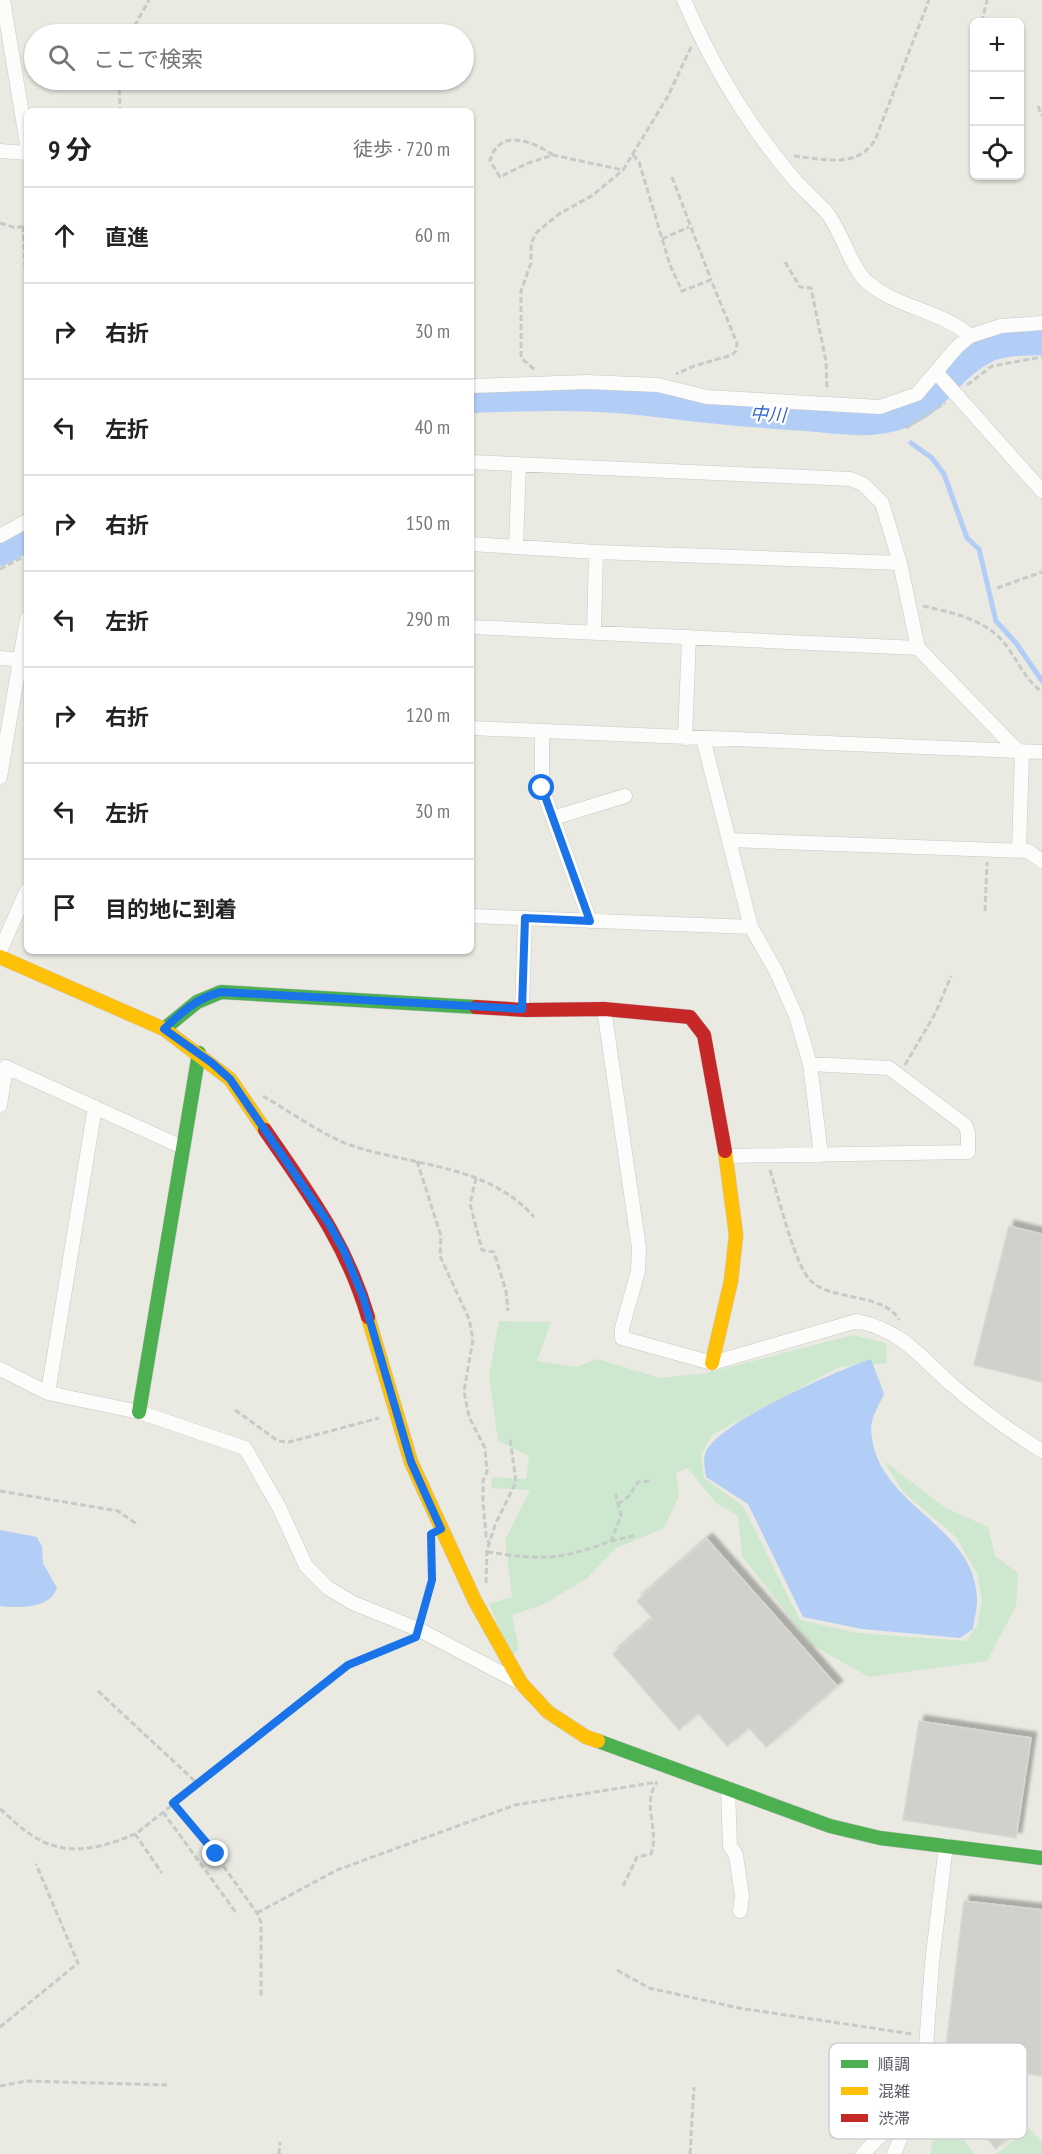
<!DOCTYPE html>
<html lang="ja">
<meta charset="utf-8">
<style>
body{margin:0;font-family:"PT Sans Narrow","Noto Sans JP",sans-serif;background:#f6f6f6;color:#222}
.controls{position:absolute;right:18px;top:18px;display:grid;overflow:hidden;border-radius:9px;box-shadow:0 2px 4px #0004}
.controls button{width:54px;height:54px;display:grid;place-items:center;padding:0;border:0;border-bottom:2px solid #e0e0e0;background:#fff;color:#222;font:30px sans-serif}
.stop{position:absolute;width:18px;height:18px;margin:-14px;border:4px solid #1a73e8;border-radius:50%;background:#fff}
.stop.end{background:#1a73e8;border-color:#fff;box-shadow:0 2px 6px #0008}
.list{margin:0;padding:0;list-style:none}
h2{display:flex;justify-content:space-between;align-items:center;height:78px;margin:0;padding:0 24px;font-size:26px}
h2 small{font-size:20px;font-weight:400;color:#767676}
.list li{display:grid;grid-template-columns:39px 1fr auto;gap:18px;align-items:center;box-sizing:border-box;height:96px;padding:0 24px;border-top:2px solid #e0e0e0}
.list b{display:block;font-size:22px;white-space:nowrap}
.list em{font-size:20px;font-style:normal;color:#767676}
.icon{flex:none;width:33px;height:33px;fill:none;stroke:currentColor;stroke-width:2;stroke-linecap:round;stroke-linejoin:round}
.map{position:relative;flex:none;width:1042px;height:2154px;overflow:hidden}
.search{position:absolute;background:#fff;box-shadow:0 2px 4px #0004;left:24px;top:24px;width:450px;height:66px;display:flex;align-items:center;gap:15px;box-sizing:border-box;padding:0 21px;border-radius:33px;color:#767676;font-size:22px}
.panel{position:absolute;background:#fff;box-shadow:0 2px 4px #0004;left:24px;top:108px;width:450px;height:846px;border-radius:9px}
.map>svg:first-child{display:block}
.green{fill:#cee8cf}
.water{fill:#b3cef6}
.lines{fill:none;stroke-linecap:round;stroke-linejoin:round}
.stream{stroke:#b3cef6;stroke-width:5}
.river{stroke:#b3cef6;stroke-width:30}
.building{fill:#d1d0cc;stroke:#d8d7d1;stroke-width:1.5;filter:url(#shadow)}
.street-casing{stroke:#c8c8c7;stroke-width:15}
.fast-casing{stroke:#c8c8c7;stroke-width:15}
.slow-casing{stroke:#c8c8c7;stroke-width:15}
.jam-casing{stroke:#c8c8c7;stroke-width:15}
.path{stroke:#c5cbc9;stroke-width:3;stroke-dasharray:6 3;stroke-linecap:butt}
.street{stroke:#fcfcfb;stroke-width:14}
.fast{stroke:#4caf50;stroke-width:14}
.slow{stroke:#ffc107;stroke-width:14}
.jam{stroke:#c62828;stroke-width:14}
.route{stroke:#1a73e8;stroke-width:8}
.labels{text-anchor:middle;dominant-baseline:central;stroke-width:4.5;stroke-linejoin:round;paint-order:stroke}
.water-label{font-size:18px;font-style:italic;fill:#3566cc;stroke:#fff}
.key{fill:#fff;stroke:#cdced0;stroke-width:1.5}
.key-label{font-size:16px;fill:#575a61}
</style>
<div class="map">
<svg width="1042" height="2154" viewBox="0 0 1042 2154">
<defs>
<filter id="shadow"><feDropShadow dx="5.5" dy="-5.5" stdDeviation="1.5" flood-color="#0004"/></filter>
</defs>
<rect width="100%" height="100%" fill="#eae9e2"/>
<path class="green" d="M499,1321L551,1322L537,1361L577,1367L597,1359L660,1378L707,1373L853,1335L886,1343L887,1363L839,1367L712,1435L701,1455L704,1478L743,1506L800,1620L858,1633L966,1641L977,1626L982,1599L977,1573L956,1537L903,1492L884,1461L946,1508L988,1527L995,1556L1018,1573L1016,1606L987,1661L869,1677L812,1645L742,1556L738,1516L716,1503L687,1468L676,1473L679,1496L664,1528L616,1548L586,1579L544,1604L512,1615L519,1649L511,1656L489,1604L512,1597L505,1540L530,1490L491,1488L492,1477L526,1479L529,1456L498,1441L489,1375Z
M937,2118L958,2120L957,2132L975,2154H930Z
M1029,2128L1042,2143V2154H996Z"/>
<path class="water" d="M871,1359L884,1394C880,1403 871,1418 871,1428C873,1507 977,1523 977,1601C977,1610 974,1620 973,1629L960,1638L862,1629L803,1617L748,1504L706,1477C705,1470 703,1460 705,1454C715,1423 839,1370 871,1359Z
M0,1530L37,1537L42,1547L43,1563L57,1588C50,1609 19,1608 0,1606Z"/>
<g class="lines">
<path class="stream" d="M911,443L932,458L944,474L967,538L979,549L996,621L1016,643L1042,681"/>
<path class="river" d="M471,398C527,396 584,394 640,400C696,407 751,413 808,416C828,418 850,421 871,420C935,416 940,369 988,347C1005,340 1024,341 1042,340
M0,551L27,536"/>
</g>
<path class="building" d="M1009,1226L1042,1234V1382L974,1365Z
M707,1539L837,1686L766,1747L749,1728L727,1746L698,1713L679,1730L613,1654L653,1619L637,1601Z
M919,1721L1031,1738L1016,1838L903,1820Z
M964,1901L1042,1910V2076L977,2068L979,2051L946,2047Z
M1003,2112L1018,2128L996,2149L981,2132Z"/>
<g class="lines">
<g class="street-casing">
<path id="street" d="M3,0L27,144
M684,0C711,63 749,126 793,178C804,191 817,201 828,214C841,232 853,270 866,281C896,308 941,310 970,336
M0,151L27,153
M936,372L1042,491
M471,386L587,382L658,385L707,397L880,407L917,394L957,347L970,336L1001,326L1042,323
M471,462L850,479L863,484L882,503L900,563L918,648L1019,752
M0,536L27,521
M471,544L596,552L900,563
M516,546L519,464
M471,627L918,648
M594,632L596,552
M0,658L27,660
M471,728L1042,752
M542,731V788L590,921
M685,738L689,637
M703,738L751,927L776,971L796,1016L810,1064L889,1068L965,1125L968,1133V1152L726,1156
M0,777L27,619
M553,818L625,796
M729,840L1028,851L1042,861
M1019,851L1022,752
M471,916L751,927
M0,951L27,890
M522,1009L525,918
M604,1009L639,1248L638,1271L622,1328V1338L712,1363L857,1321C903,1331 919,1356 952,1385C980,1409 1010,1431 1042,1451
M810,1064L821,1155
M0,1105L6,1067L182,1147
M0,1369L48,1393L139,1412L245,1448L279,1507L306,1566L328,1588L353,1603L420,1630L520,1683
M48,1393L95,1107
M728,1788L730,1846L736,1855L742,1896L740,1911
M863,2154L877,2139L909,2114
M894,2154L911,2113L925,2061L932,1963L946,1845"/>
</g>
<g class="fast-casing">
<path id="fast" d="M164,1029L197,1002L221,992L476,1007
M139,1412L199,1053
M598,1741L830,1826L880,1838L1042,1858"/>
</g>
<g class="slow-casing">
<path id="slow" d="M0,957L164,1029L230,1079L265,1130
M368,1317L411,1462L475,1601L521,1683L548,1712L586,1737L598,1741
M712,1363L731,1281L736,1235L725,1151"/>
</g>
<g class="jam-casing">
<path id="jam" d="M476,1007L526,1010L604,1009L690,1017L704,1035L725,1151
M265,1130C308,1193 346,1242 368,1317"/>
</g>
<path class="path" d="M982,22L987,0
M130,34L149,0
M119,80L120,111
M1038,106L1042,116
M553,155C532,141 499,127 490,161L500,177L526,164L553,155L623,170L668,96L691,47
M633,155L639,162L670,265L682,291L711,280L737,343L736,351L732,355L694,366L676,374
M794,156C823,159 857,169 875,140L929,0
M672,177L711,280
M0,223L16,228L27,225
M23,226L27,303
M662,239L689,227
M785,262L800,287L811,288L826,361L827,389
M534,369L521,358V291L531,263V243L537,232L559,214L593,195L623,170
M967,385L992,366L1042,357
M906,428L945,403
M0,569L27,555
M997,588L1042,572
M923,606C954,613 989,620 1008,648C1020,665 1026,680 1042,692
M985,911L987,862
M905,1065L936,1012L951,976
M263,1096C291,1112 326,1138 356,1147C417,1166 490,1166 534,1217
M417,1161L441,1236L440,1256L469,1319L473,1339L464,1391L469,1417L485,1448L487,1472L483,1480V1501L486,1536L489,1543
M770,1170C778,1194 795,1268 812,1282C833,1301 885,1293 899,1320
M476,1178L470,1204L482,1250L494,1252L506,1291L508,1311
M235,1410L278,1441L289,1442L379,1418
M0,1491L118,1511L138,1525
M618,1504L629,1496L638,1482L650,1481
M611,1541L637,1535
M487,1552C544,1560 557,1561 611,1541L621,1516L615,1491
M486,1583L487,1550L495,1525L516,1482L510,1438
M423,1616L432,1579V1555
M98,1691L197,1783
M173,1803L194,1825L257,1913L261,1922V1998
M0,1809C11,1818 21,1829 33,1836C67,1858 103,1848 137,1833L348,1665L408,1640
M163,1812L237,1914
M135,1834L162,1873
M623,1886L637,1857L651,1854C660,1831 641,1805 657,1782
M257,1913L337,1870L515,1805L657,1782
M617,1970L649,1988L739,2008L912,2034
M0,2027L78,1963L36,1864
M0,2086L26,2081L167,2085
M279,2154L280,2142
M690,2154L694,2087"/>
<use href="#street" class="street"/>
<use href="#fast" class="fast"/>
<use href="#slow" class="slow"/>
<use href="#jam" class="jam"/>
</g>
<g class="lines">
<path class="route" d="M216,1854L173,1803L348,1665L416,1637L432,1580L431,1534L441,1529L411,1462L363,1297L344,1251L329,1224L230,1079L212,1063L164,1029C182,1012 197,998 221,992L522,1009L525,918L590,921L542,788"/>
</g>
<g class="labels">
<g class="water-label">
<text transform="translate(768 414) rotate(3)">中川</text>
</g>
</g>
<rect x="829" y="2043" width="198" height="96" rx="9" class="key"/>
<rect x="841" y="2060" width="27" height="8" fill="#4caf50"/>
<rect x="841" y="2087" width="27" height="8" fill="#ffc107"/>
<rect x="841" y="2114" width="27" height="8" fill="#c62828"/>
<g class="key-label">
<text x="878" y="2070">順調</text>
<text x="878" y="2097">混雑</text>
<text x="878" y="2124">渋滞</text>
</g>
</svg>
<div class="controls">
<button>+</button>
<button>−</button>
<button><svg class="icon" aria-label="locate" viewBox="0 0 24 24"><circle cx="12" cy="12" r="6"/><path d="M12 2v4M12 18v4M2 12h4M18 12h4"/></svg></button>
</div>
<div class="stop" style="left:542px;top:788px"></div>
<div class="stop end" style="left:216px;top:1854px"></div>
<div class="search"><svg class="icon" aria-label="search" viewBox="0 0 24 24"><circle cx="10" cy="10" r="6"/><path d="M15 15l6 6"/></svg>ここで検索</div>
<section class="panel">
<h2>9 分<small>徒歩 · 720 m</small></h2>
<ul class="list">
<li><svg class="icon" aria-label="ahead" viewBox="0 0 24 24"><path d="M12 20V5M6 11l6-6 6 6"/></svg><div><b>直進</b></div><em>60 m</em></li>
<li><svg class="icon" aria-label="right" viewBox="0 0 24 24"><path d="M7 20v-9h11M14 6l5 5-5 5"/></svg><div><b>右折</b></div><em>30 m</em></li>
<li><svg class="icon" aria-label="left" viewBox="0 0 24 24"><path d="M17 20v-9H6M10 6l-5 5 5 5"/></svg><div><b>左折</b></div><em>40 m</em></li>
<li><svg class="icon" aria-label="right" viewBox="0 0 24 24"><path d="M7 20v-9h11M14 6l5 5-5 5"/></svg><div><b>右折</b></div><em>150 m</em></li>
<li><svg class="icon" aria-label="left" viewBox="0 0 24 24"><path d="M17 20v-9H6M10 6l-5 5 5 5"/></svg><div><b>左折</b></div><em>290 m</em></li>
<li><svg class="icon" aria-label="right" viewBox="0 0 24 24"><path d="M7 20v-9h11M14 6l5 5-5 5"/></svg><div><b>右折</b></div><em>120 m</em></li>
<li><svg class="icon" aria-label="left" viewBox="0 0 24 24"><path d="M17 20v-9H6M10 6l-5 5 5 5"/></svg><div><b>左折</b></div><em>30 m</em></li>
<li><svg class="icon" aria-label="arrive" viewBox="0 0 24 24"><path d="M6 21V4h12l-3 4 3 4H6"/></svg><div><b>目的地に到着</b></div></li>
</ul>
</section>
</div>
